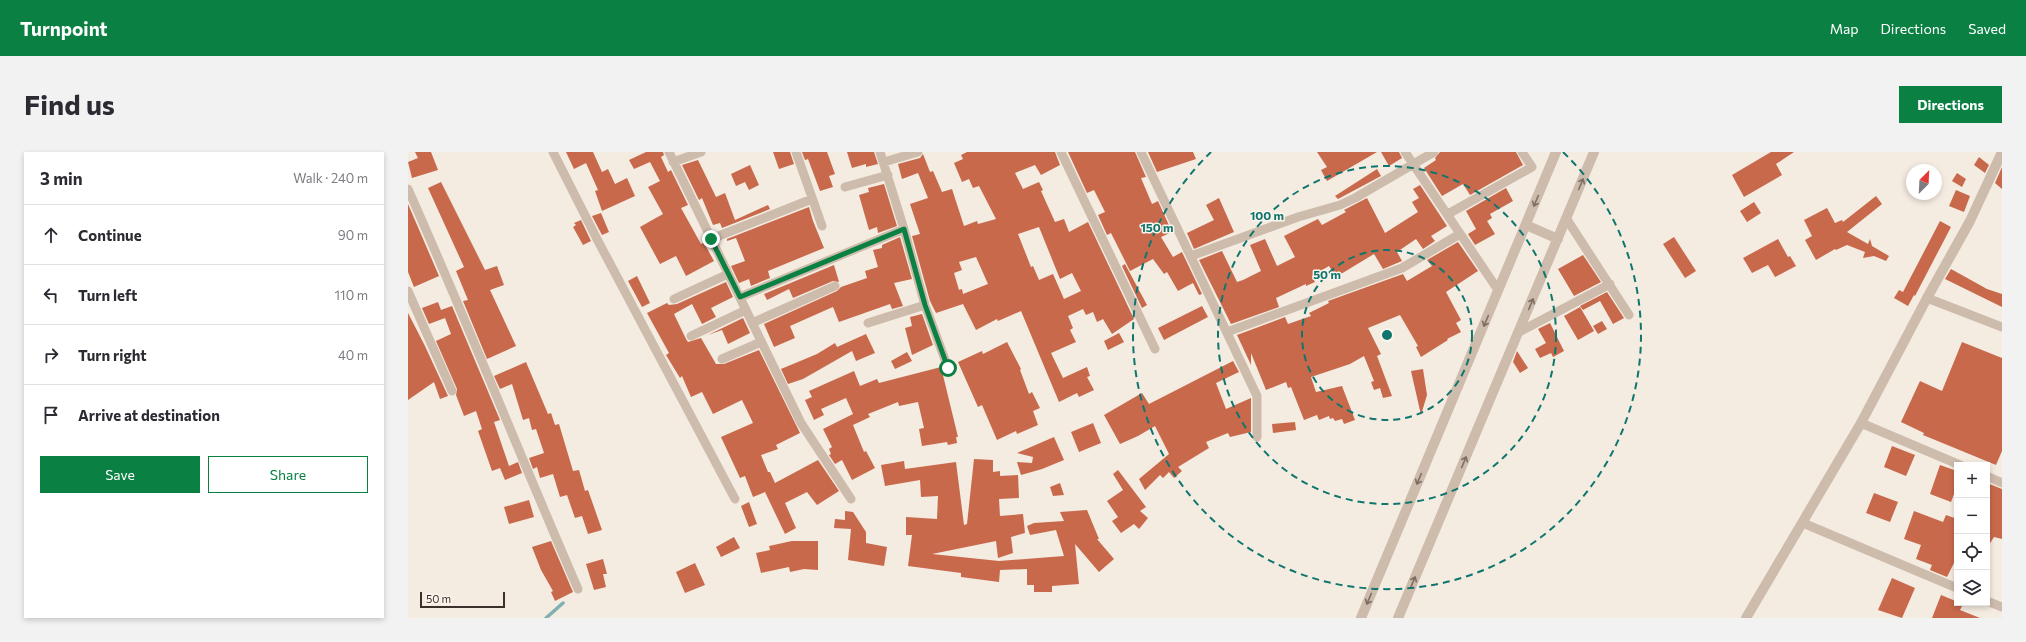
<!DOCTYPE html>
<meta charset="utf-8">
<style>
body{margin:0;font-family:Commissioner,sans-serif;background:#f2f2f3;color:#2b2b33}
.controls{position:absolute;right:12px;bottom:12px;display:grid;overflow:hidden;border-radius:0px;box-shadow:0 2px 6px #0003}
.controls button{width:36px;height:36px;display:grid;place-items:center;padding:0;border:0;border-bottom:1px solid #e1e1e2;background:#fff;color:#2b2b33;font:20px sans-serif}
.compass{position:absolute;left:1498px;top:12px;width:36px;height:36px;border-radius:50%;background:#fff;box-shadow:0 2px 6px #0003;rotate:24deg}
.scale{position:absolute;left:12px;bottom:10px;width:85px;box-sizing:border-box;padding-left:4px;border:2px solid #3b302b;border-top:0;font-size:11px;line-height:14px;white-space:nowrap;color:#3b302b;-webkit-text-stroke:3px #fbf5ee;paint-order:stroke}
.stop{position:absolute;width:12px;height:12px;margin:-9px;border:3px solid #0b8043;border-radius:50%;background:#fff}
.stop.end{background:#0b8043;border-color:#fff;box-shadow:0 1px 4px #0008}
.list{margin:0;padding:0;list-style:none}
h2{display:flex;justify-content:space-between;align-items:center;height:52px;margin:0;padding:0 16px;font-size:17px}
h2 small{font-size:13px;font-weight:400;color:#7c7c81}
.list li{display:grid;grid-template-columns:26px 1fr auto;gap:12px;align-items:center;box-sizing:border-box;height:60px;padding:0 16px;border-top:1px solid #e1e1e2}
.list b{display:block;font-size:15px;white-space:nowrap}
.list em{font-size:13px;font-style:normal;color:#7c7c81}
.actions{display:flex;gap:8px;padding:12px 16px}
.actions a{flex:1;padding:9px 0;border:1px solid #0b8043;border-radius:0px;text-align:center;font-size:14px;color:#0b8043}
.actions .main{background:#0b8043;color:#fff}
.icon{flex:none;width:22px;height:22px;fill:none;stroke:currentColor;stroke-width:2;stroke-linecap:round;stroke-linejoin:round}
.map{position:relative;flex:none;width:1594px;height:466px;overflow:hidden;border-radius:0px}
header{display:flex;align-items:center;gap:24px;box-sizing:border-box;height:56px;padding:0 20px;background:#0b8043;color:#fff}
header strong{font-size:19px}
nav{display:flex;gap:22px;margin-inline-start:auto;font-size:14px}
.intro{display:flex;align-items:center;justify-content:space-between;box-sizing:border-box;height:96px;padding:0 24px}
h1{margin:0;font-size:28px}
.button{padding:10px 18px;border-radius:0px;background:#0b8043;color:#fff;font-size:14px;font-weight:700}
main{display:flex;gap:24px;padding:0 24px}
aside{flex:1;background:#fff;border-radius:0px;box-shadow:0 2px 6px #0003}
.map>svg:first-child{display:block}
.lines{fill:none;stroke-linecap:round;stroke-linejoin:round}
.stream{stroke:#7fb0b2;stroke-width:3.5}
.building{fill:#c8694b;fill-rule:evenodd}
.minor{stroke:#cdbbac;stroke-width:9}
.tertiary{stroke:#cdbbac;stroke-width:10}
.oneway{stroke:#7d6f65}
.route{stroke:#0b8043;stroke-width:5}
.ring{fill:none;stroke:#0f766e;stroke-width:2;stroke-dasharray:7 5}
.centre{fill:#0f766e;stroke:#fbf5ee;stroke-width:2}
.ring-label{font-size:12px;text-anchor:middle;font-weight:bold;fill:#0f766e;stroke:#fbf5ee;stroke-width:3;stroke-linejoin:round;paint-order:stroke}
</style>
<header>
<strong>Turnpoint</strong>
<nav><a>Map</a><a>Directions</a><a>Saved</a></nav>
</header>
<div class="intro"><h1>Find us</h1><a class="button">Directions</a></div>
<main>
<aside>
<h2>3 min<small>Walk · 240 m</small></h2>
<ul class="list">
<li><svg class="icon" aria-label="ahead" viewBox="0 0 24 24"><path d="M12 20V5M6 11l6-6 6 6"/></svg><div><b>Continue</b></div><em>90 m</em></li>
<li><svg class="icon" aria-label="left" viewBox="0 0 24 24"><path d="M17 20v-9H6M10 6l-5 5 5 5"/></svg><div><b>Turn left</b></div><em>110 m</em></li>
<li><svg class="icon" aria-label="right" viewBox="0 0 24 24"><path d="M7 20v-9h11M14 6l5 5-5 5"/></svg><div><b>Turn right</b></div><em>40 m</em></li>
<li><svg class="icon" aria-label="arrive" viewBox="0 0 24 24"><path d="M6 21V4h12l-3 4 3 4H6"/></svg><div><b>Arrive at destination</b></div></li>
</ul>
<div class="actions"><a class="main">Save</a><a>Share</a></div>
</aside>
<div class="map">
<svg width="1594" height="466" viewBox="0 0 1594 466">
<rect width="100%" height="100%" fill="#f4ebe1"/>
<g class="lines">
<path class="stream" d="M138,466L155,451"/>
</g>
<path class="building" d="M7,0H23L30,18L4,26L0,10L10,6Z
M158,0H185L194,20L200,17L207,32L219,26L227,44L194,59L187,39L190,38L178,11L166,17Z
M238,0H255L256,3L253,5L260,20L263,18L280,53L273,56L293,92L296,91L306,109L278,124L268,104L252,112L232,75L255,62L240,35L252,29L242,10L226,17L221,8Z
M365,0H382L386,12L371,17Z
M394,0H419L427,22L421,24L425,35L412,39L400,7L397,8Z
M439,0H466L470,12L458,15V12L444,16Z
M559,0H647L652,13L633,23L627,13L607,21L615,37L631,30L635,38L633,39L647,70L656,67L661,80L680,70L726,167L704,182L695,167L689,170L685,160L678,163L675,157L660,164L665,176L662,178L668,190L643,201L655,226L679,215L682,224L679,225L686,238L671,245L669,241L651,250L613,159L590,169L589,167L568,178L555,152L528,161L522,149L504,84L512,82L502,52L520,46L510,21L494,27L490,12L512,6L515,2L522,20L525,19L534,40L544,37L556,74L569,69L570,72L588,67L571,34L565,36L561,27L554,30L546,11L555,7L553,3ZM631,75L652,127L664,121L673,139L656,147L645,122L631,128L625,114L623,115L610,82ZM568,105L580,132L555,142L554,137L551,138L546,121L554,118L551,110Z
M660,0H727L738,25L733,26L744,52L750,49L764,80L753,85L765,105L774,100L794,142L791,143L785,131L770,139L759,120L756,122L745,107L722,119L703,81L699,83L690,63L697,60L686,38L679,41Z
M740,0H785L788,7L749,20Z
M909,0H969L919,29L913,18L919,15Z
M973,0H991L994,6L981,14Z
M1032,0H1108L1115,13L1062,43L1055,32L1034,44L1016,16L1028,8L1027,6Z
M1363,0H1386L1368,12L1374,23L1336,45L1324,23Z
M1571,5L1581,13L1577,21L1566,13Z
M290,8L308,45L317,41L327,68L360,53L362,57L314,76L312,71L305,73L294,46L291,48L274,13Z
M342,13L351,33L341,38L337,30L328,34L323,22Z
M1594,15V37L1587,31Z
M969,17L973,24L930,47L927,44Z
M1549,21L1558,27L1554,35L1544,29Z
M33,30L77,118L89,114L96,133L82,138L108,194L79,207L55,149L60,148L48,119L56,115L20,36Z
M476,32L489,74L470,81L469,75L461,78L451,43L461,40L460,36Z
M1012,33L1039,74L1023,84L1027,89L1015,97L1008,87L989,100L994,109L975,117L966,102L928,125L921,114L904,124L907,130L898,134V132L868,146L871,155L823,172L791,108L814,99L829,130L835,128L853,119L842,93L857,87L869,114L887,105L876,84L910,67L914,73L938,60L936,58L959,46L977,81L1010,60L1004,50L1011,46L1005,37Z
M1098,36L1105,49L1082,62L1084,66L1079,69L1087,82L1067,93L1060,82L1068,77L1058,59Z
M1548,38L1562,44L1556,60L1541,54Z
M1468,44L1474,52L1439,80L1460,92L1462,87L1464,94L1481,104L1478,109L1466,104L1455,106L1457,100L1439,93L1428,98L1427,97L1408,108L1397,88L1404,84L1396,68L1419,56L1427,71L1434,68L1435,70Z
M811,46L826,80L786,97L779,81L806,68L798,53Z
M1346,50L1353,61L1339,70L1332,59Z
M0,52L31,124L6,135L0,120Z
M401,55L405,69L416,96L360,119L362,126L343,134L341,127L331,131L323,114L337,109L328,86L319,89V87Z
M193,61L201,80L194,83L184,64Z
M173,68L183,89L175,93L165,75L168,73L166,71Z
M1532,69L1543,75L1507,144L1506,143L1500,154L1486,146L1491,138L1495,140Z
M492,85L504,127L486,131L495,154L484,157L482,152L431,170L425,155L418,158L382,174L387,186L366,195L356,172L429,139L433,135L459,126L457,119L470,115L465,98L474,96V93Z
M1266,85L1288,119L1277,126L1255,92Z
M1370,87L1380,105L1382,104L1388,114L1367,125L1360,113L1344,121L1335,106Z
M1050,90L1070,119L1038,140L1053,168L1048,171L1053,180L1039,187L1040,188L1013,205L1008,195L1010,194L992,163L960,176L973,202L969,204L984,244L975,246L972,236L966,238L963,230L966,229L956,204L942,212L903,225L908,240L934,234L947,268L936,272L934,267L927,269L925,266L922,267L921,264L911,268L909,263L896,268L883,235L880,236L878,230L858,238L843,201V213L829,183L877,165L880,172L903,164L901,161L921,151L920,149L995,122L999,129L1024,114L1019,108Z
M1175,103L1193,130L1166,144L1150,117Z
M717,112L739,153L734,156L714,114Z
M426,113L431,130L425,129L385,146L381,137L359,148L356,142Z
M1543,117L1579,137L1594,142V155L1537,127Z
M229,124L242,151L234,155L220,129Z
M318,130L325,145L303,156L308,165L294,172L284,152L266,162L278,187L280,190L293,186L308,212H316L351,198L392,281L368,293L370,297L353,303L360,320H362L367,331L410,308L431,339L409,353L399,340L377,351L388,376L377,382L357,340L345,345L337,324L332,326L313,285L345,271L334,248L305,262L294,240L283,245L274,224L272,226L258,203L261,201L239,161L259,151L261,153L269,152Z
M1199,140L1216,166L1205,172L1192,149L1175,158L1172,154Z
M30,150L33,158L44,154L92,268L86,270L101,314L110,310L114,321L97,328L92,316L84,319L70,279L74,277L68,259L56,264L48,243L49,237L28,189L43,182L37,166L21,172L14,156Z
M794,154L800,165L756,188L750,176Z
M1172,155L1186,179L1170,188L1156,164Z
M0,161L17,194L40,244L32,247L26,230L0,248Z
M514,162L525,193L504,203L497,176L504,174L502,165Z
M335,166L342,181L320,192L314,178L300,183Z
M1194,169L1199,177L1190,182L1185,174Z
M1142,171L1156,199L1145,205L1143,201L1132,206L1127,197L1138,191L1130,177Z
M711,181L716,190L700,198L696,189Z
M458,182L467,201L448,209L444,199L395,227L380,232L373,217L409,202L427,191L429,195Z
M599,190L613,217L612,218L621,242L624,240L632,256L625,259L630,273L609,282L608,279L589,288L574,253L570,255L550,210L574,199L575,202Z
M1554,190L1594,206V299L1588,313L1515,283L1516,281L1493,270L1512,229L1534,239Z
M1109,199L1120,216L1112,221L1105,210Z
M499,200L504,209L487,217L483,209Z
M825,209L831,220L808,231L818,257L843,246V280L822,285L820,281L798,290L801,296L770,315L774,319L766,326L761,320L755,326L752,323L737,338L731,327L761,302L747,274L730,284L712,292L696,263L734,241L741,252Z
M118,210L140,262L143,261L147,273L151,272L165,319L171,318L177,339L180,338L194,378L180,382L174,364L167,366L159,343L152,345L145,322L132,326L129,315L125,317L121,306L136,301L128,277L124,278L121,266L115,268L104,232L92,237L86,224Z
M533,215L550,285H548L549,291L540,293L539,290L514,294L511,277L516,276L510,250L491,254L490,250L460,262L462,265L445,273L456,300L458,299L467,316L444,328L434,308L427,312L421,303L423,302L421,297L424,295L415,277L445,262L438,246L413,257L416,263L406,268L397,248L404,245L401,239L446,219L452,234L469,227L471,231Z
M1015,217L1019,243L1013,263L1003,219Z
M887,270L888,278L865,281L864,272Z
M685,271L693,291L671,300L663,280Z
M646,285L656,308L634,317L613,323L609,310L624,311L625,305L609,301Z
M1484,294L1507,303L1498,324L1476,315Z
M566,307L585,308V320L592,319V324L610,323L611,346L591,347L592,364L615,362L617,381L603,385L605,401L590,406L588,389L524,402L591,409L656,404L648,378L622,383L619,374L626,371L656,369L652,360L679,358L691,387H689L706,407L691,420L667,392L671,432L644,434V440H626V433H619V417L592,418L591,430L553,425V421L500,414L504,383H498V365L529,367L530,344L513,345L512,328L477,334L473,313L496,309L497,317L548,310L556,373L559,372Z
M1532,313L1549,319V334L1543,350L1522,342Z
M710,318L738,355L732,359L740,366L731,377L726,372L713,381L704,369L710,365L699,349L715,338L705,322Z
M652,331L656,343L645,344L642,335Z
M1579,331L1594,337V387L1586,385L1579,396Z
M1466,341L1490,350L1482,370L1458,361Z
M121,348L126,365L101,372L96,355Z
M341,350L349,372L341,375L333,354Z
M437,359L445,360L458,380V391L479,395L476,414L440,408L443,377L426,376L427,367L437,368Z
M1506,359L1535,370L1538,363L1549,367V405L1539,425L1522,418L1524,413L1508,407L1513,393L1496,387Z
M326,385L332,396L313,405L308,395Z
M143,389L165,440L147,449L143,440L145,439L133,418L124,395Z
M384,389H410V418L396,417L382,420L381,415L353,421L348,401L362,398L361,394Z
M195,407L199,422H195L198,435L186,438L178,412Z
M287,411L297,433L277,441L268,420Z
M1484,426L1507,436L1494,466L1470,458Z
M1533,443L1555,452L1552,458L1572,466H1524Z"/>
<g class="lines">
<path class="minor" d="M145,0L190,89L327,347
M261,0L393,271L443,347
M388,0L414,74
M472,0L496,77L517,153L540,216
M653,0L747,197
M733,0L849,244V285
M997,0L1090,138
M265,10L293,0
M476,10L510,0
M437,35L480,23
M0,37C59,169 112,304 170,437
M1040,62L1124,15L1114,0
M1158,66L1221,163
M303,87L404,47
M783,104L890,65L932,53L947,46L1026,0
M0,139L44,239
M332,145L496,77
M1519,146L1594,175
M266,147L320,122
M344,171L427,134
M460,171L517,153
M819,180L994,116L1052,82
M1111,180L1202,132
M283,184L338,158
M314,207L353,190
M1453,271L1552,313
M1579,324L1594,331
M1395,371L1549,436
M1579,449L1594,455"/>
<path class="tertiary" d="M1118,73L1150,87
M953,466L1148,0
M990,466L1186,0
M1338,466L1453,271L1519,146L1562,69L1594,0"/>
</g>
<defs><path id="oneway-shaft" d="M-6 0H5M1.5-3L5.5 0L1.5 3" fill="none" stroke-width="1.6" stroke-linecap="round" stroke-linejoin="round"/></defs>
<g class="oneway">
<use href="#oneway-shaft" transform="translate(1173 32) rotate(-67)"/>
<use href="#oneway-shaft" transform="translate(1128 49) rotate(113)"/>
<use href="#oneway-shaft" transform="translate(1123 152) rotate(-67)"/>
<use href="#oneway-shaft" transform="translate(1078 169) rotate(113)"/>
<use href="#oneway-shaft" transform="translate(1056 310) rotate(-67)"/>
<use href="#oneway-shaft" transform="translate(1011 327) rotate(113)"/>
<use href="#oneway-shaft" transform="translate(1005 430) rotate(-67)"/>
<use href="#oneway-shaft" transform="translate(961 447) rotate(113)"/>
</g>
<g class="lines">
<path class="route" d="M303,87L332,145L496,77L517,153L540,216"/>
</g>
<g class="ring">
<circle cx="979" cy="183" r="85"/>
<circle cx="979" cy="183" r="169"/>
<path d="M1155 0A254 254 0 1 1 803 0"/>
</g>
<circle cx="979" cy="183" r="6" class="centre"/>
<g class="ring-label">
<text x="859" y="68">100 m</text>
<text x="749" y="80">150 m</text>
<text x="919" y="127">50 m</text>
</g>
</svg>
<div class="controls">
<button>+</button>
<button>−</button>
<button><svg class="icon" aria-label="locate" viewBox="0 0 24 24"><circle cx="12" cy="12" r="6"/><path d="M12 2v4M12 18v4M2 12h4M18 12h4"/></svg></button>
<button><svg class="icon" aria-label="layers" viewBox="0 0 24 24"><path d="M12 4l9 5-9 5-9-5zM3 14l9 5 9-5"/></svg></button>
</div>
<svg class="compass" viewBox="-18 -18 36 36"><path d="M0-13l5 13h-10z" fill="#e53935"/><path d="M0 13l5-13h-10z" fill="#7c7c81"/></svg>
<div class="scale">50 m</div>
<div class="stop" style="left:540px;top:216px"></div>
<div class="stop end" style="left:303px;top:87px"></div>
</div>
</main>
